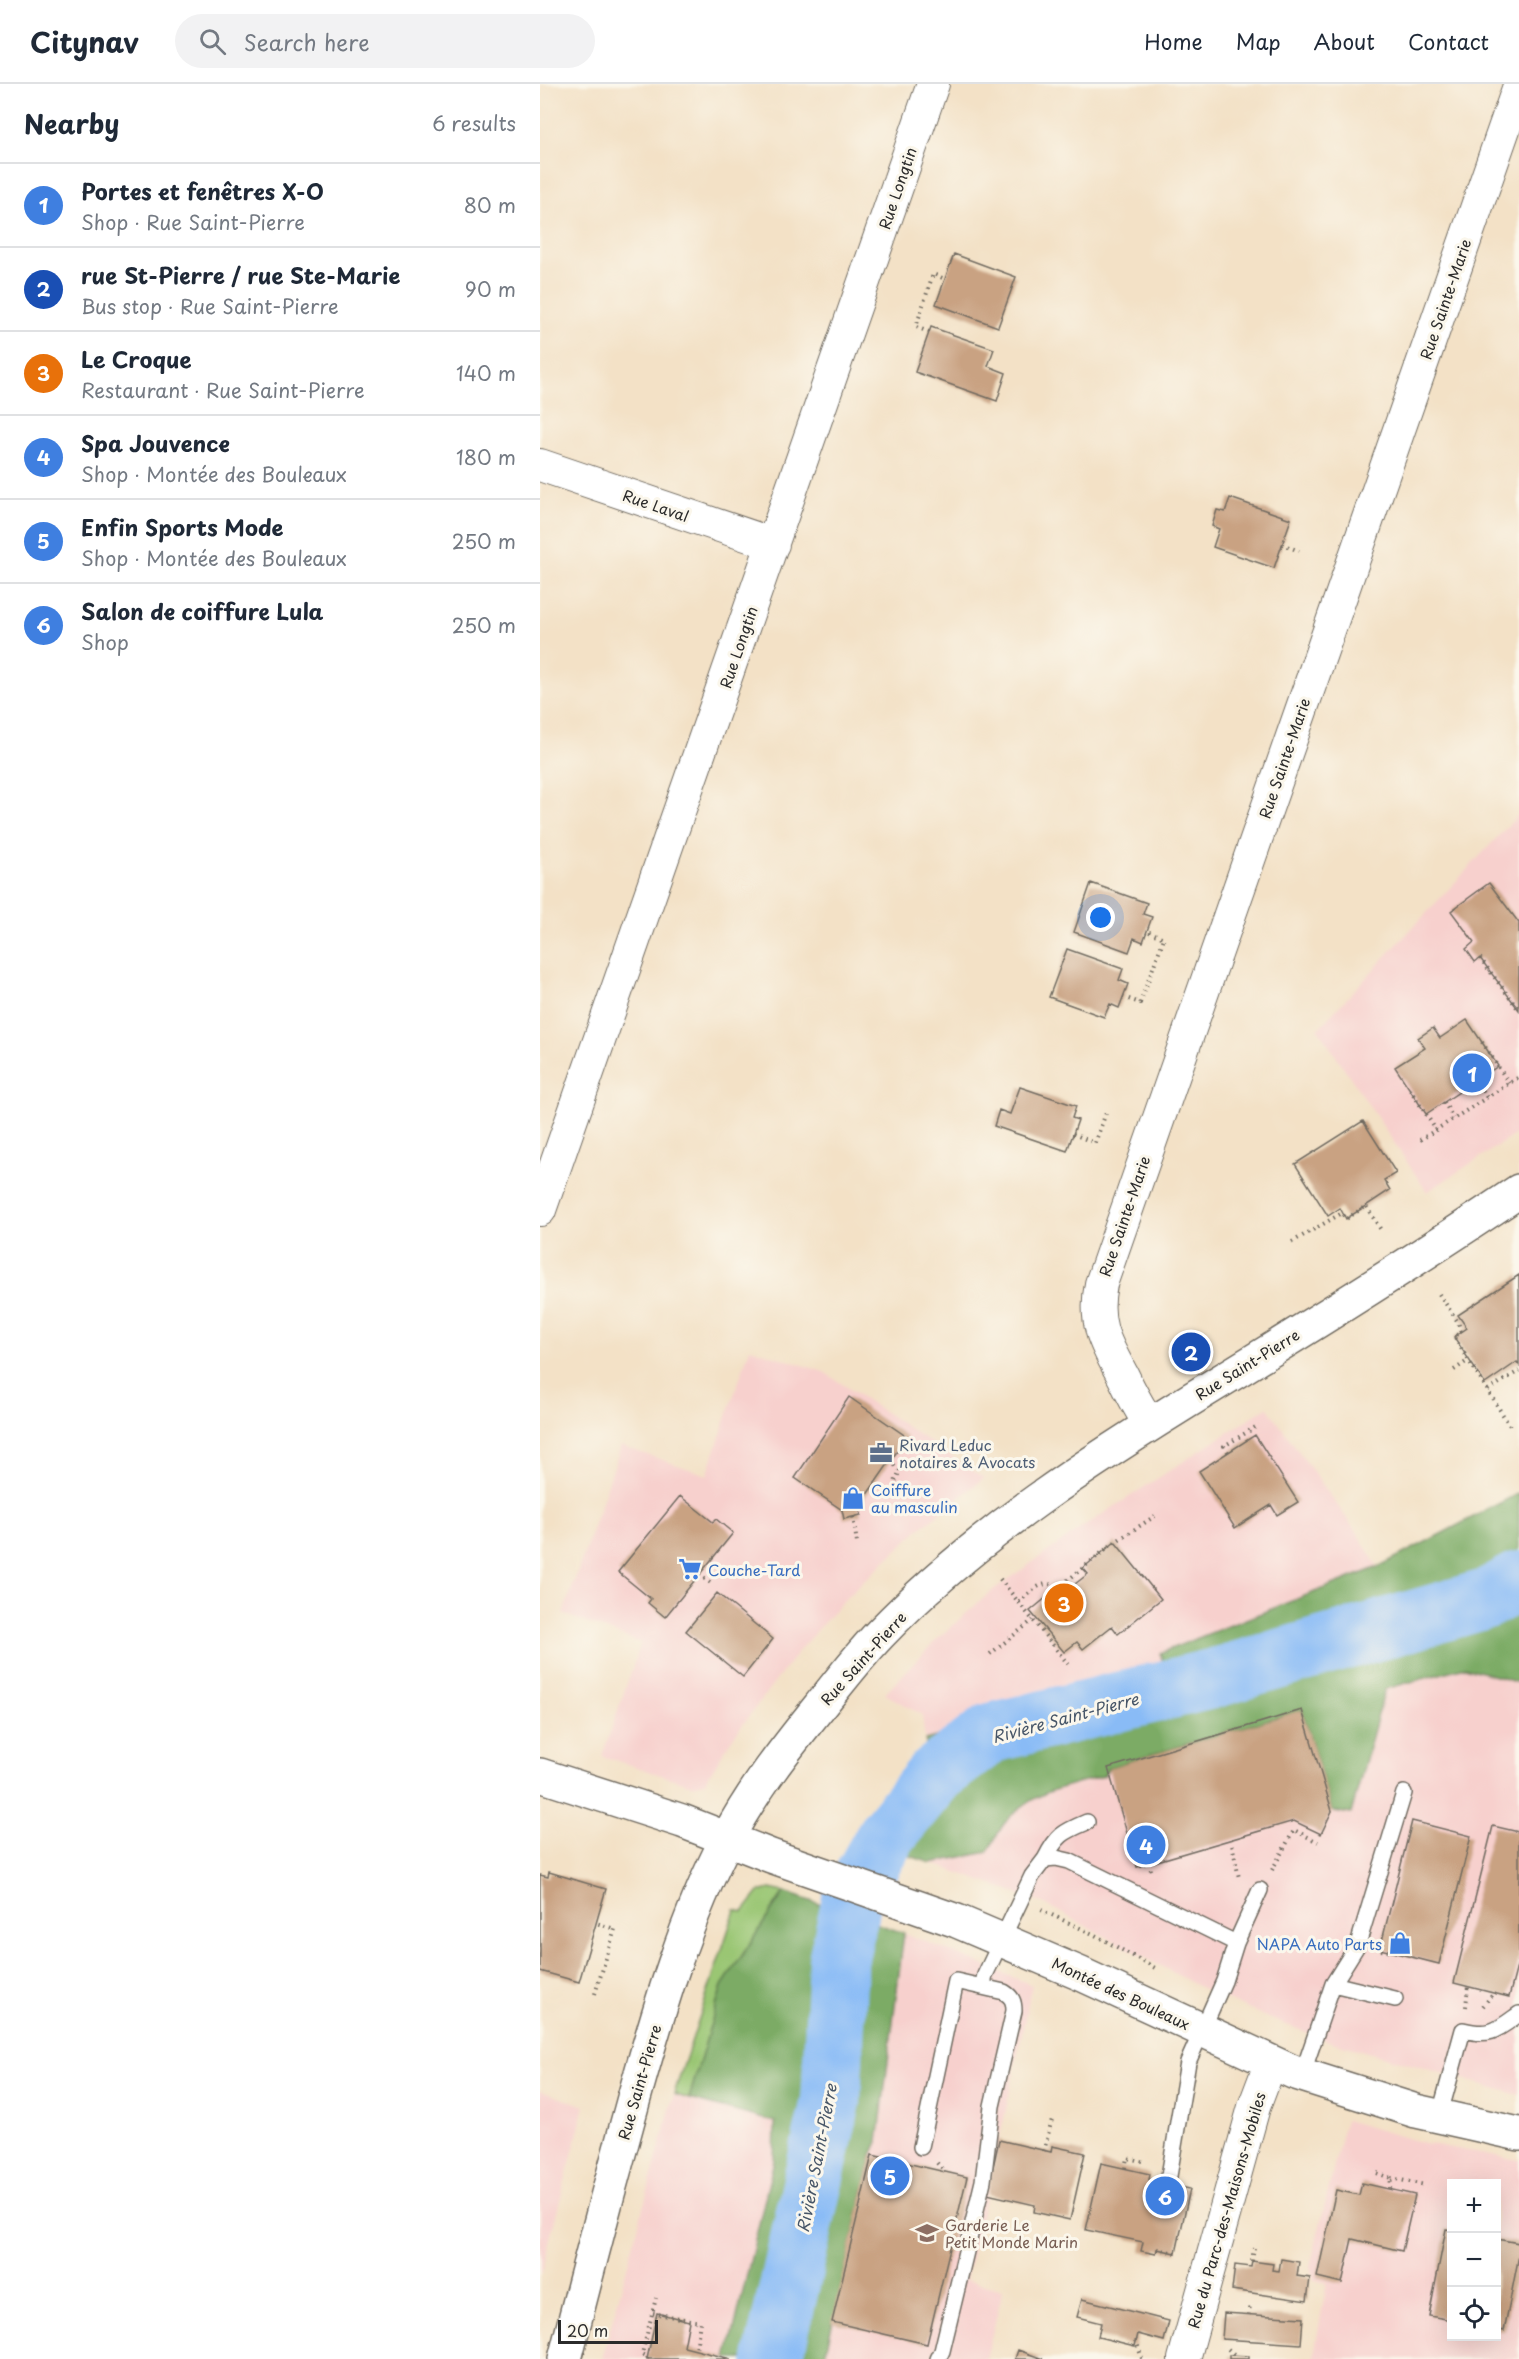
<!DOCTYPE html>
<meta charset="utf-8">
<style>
body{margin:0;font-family:"Playpen Sans",sans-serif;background:#f2f2f3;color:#1f2937}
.controls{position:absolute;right:18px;bottom:18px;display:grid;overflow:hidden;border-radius:0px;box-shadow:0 6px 24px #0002}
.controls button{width:54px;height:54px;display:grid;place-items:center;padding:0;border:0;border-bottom:2px solid #e0e1e3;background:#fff;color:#1f2937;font:30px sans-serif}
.scale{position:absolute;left:18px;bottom:15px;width:100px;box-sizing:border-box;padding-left:6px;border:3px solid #2b2b2b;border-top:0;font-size:16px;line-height:21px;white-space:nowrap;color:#2b2b2b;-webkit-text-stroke:4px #fbf7ec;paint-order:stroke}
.you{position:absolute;left:561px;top:834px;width:21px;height:21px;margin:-15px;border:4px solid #fff;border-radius:50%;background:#1a73e8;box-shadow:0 0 0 9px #1a73e833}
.badge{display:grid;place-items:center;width:39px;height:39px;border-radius:50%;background:#c8321e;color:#fff;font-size:20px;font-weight:700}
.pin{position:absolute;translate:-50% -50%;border:3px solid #fff;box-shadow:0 2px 6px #0006}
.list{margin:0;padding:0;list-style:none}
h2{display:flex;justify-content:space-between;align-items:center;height:78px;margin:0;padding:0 24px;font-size:26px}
h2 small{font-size:20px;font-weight:400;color:#747a83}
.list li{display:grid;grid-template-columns:39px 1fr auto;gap:18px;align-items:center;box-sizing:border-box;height:84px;padding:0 24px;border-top:2px solid #e0e1e3}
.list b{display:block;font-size:22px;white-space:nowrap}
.list p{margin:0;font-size:20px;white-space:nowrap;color:#747a83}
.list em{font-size:20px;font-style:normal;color:#747a83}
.icon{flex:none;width:33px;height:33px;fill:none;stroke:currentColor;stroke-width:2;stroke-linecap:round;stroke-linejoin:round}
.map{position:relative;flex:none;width:979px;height:2275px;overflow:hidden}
header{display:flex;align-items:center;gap:36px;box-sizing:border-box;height:84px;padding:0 30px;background:#fff;border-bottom:2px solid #e0e1e3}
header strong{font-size:28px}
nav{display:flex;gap:33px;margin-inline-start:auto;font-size:21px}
.search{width:420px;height:54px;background:#f2f2f3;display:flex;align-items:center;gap:15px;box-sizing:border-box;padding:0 21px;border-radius:33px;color:#747a83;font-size:22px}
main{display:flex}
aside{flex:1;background:#fff}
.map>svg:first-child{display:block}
.built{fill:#f7d0cd;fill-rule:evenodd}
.green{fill:#9ac673;stroke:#62784f;stroke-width:1.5}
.forest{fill:#7bab65;stroke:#536b48;stroke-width:1.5}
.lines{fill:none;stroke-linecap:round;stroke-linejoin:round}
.river{stroke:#89bbf6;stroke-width:60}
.building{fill:#c9a282}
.lane-casing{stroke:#716b61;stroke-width:18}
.street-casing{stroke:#716b61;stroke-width:34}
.secondary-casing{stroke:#716b61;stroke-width:36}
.path{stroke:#716b61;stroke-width:4;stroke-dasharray:1.5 4.5;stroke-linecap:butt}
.lane{stroke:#fff;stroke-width:15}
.street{stroke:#fff;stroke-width:32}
.secondary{stroke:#fff;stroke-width:33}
.labels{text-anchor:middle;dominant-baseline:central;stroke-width:6;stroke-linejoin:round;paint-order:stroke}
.street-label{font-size:15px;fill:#2b2b2b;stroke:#fbf7ec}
.service-label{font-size:15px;fill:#4e5e75;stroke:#fbf7ec;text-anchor:start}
.shop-label{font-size:15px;fill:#366cbe;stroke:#fbf7ec;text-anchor:start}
.education-label{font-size:15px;fill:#785e54;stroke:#fbf7ec;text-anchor:start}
.water-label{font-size:16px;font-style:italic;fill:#475668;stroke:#fbf7ec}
</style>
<header>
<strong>Citynav</strong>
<div class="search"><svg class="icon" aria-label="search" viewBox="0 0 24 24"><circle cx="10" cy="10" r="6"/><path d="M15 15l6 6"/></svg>Search here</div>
<nav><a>Home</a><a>Map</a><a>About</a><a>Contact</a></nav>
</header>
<main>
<aside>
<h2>Nearby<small>6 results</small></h2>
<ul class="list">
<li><span class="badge" style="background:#3f7fe0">1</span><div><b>Portes et fenêtres X-O</b><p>Shop · Rue Saint-Pierre</p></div><em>80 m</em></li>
<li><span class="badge" style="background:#1a4fb4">2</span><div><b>rue St-Pierre / rue Ste-Marie</b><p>Bus stop · Rue Saint-Pierre</p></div><em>90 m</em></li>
<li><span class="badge" style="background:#e8710a">3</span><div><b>Le Croque</b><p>Restaurant · Rue Saint-Pierre</p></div><em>140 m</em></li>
<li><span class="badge" style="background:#3f7fe0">4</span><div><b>Spa Jouvence</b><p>Shop · Montée des Bouleaux</p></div><em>180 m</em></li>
<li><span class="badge" style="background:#3f7fe0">5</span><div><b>Enfin Sports Mode</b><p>Shop · Montée des Bouleaux</p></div><em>250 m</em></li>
<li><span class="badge" style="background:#3f7fe0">6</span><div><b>Salon de coiffure Lula</b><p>Shop</p></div><em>250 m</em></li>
</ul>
</aside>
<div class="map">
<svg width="979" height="2275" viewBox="0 0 979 2275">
<rect width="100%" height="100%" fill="#fbf7ec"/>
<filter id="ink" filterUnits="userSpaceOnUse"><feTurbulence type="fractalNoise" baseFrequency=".0167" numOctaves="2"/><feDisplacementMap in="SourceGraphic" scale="12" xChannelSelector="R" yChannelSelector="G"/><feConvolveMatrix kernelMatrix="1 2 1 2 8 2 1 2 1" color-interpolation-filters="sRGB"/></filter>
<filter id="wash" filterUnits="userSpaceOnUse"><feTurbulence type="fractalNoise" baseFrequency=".008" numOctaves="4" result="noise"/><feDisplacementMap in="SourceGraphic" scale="24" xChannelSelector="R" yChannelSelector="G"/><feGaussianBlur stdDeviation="1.35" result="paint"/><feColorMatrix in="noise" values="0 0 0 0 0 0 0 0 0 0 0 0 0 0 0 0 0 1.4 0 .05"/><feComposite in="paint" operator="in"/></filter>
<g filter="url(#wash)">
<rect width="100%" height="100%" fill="#f3e1c6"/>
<path class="built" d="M979,730V1048L887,1108L778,945Z
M210,1264L284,1288L444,1394L378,1446L307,1513L262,1563L227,1608L191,1656L165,1698L152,1701L62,1672L101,1559L23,1530L81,1362L167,1391Z
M727,1323L815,1446L838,1483L621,1569L627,1590L385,1656L382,1631L345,1610L396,1556L453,1506L540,1445Z
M925,1583L979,1599V2011L792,1958L728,1934L671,1909L503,1819L391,1779L448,1768L463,1741L478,1724L505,1709L563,1692L568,1684L762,1626L792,1727L811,1730L845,1605Z
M364,1849L492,1901L466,2026L426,2196L463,2206L446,2275H284L332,2071L338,2058Z
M0,2007L45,2022L0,2192Z
M134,2010L235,2037L234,2076L187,2275H62Z
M805,2036L884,2059L979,2076V2275H773L787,2199L774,2196L770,2183ZM912,2100H956V2252H912Z"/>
<path class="green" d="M230,1805L244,1808L182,1902L149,2015L134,2010L195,1826L203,1828L219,1808Z"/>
<path class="forest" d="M979,1409V1599L925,1583L845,1605L811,1730L792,1727L762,1626L568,1684L564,1692C528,1702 488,1708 464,1740C458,1748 453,1759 448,1768L391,1779L349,1765L355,1753L399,1698L385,1656L627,1590L620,1569L838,1483Z
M244,1808L364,1849L338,2058L332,2071L284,2275H187L234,2076L235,2038L149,2015L182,1902Z"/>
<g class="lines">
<path class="river" d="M233,2275L291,2017L298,1877L313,1811L347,1750L396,1690L451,1649L671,1595L946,1515L979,1497"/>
</g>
<g id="blocks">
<path class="building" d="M414,170L476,193L458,243L396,220Z
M391,243L454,265L448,282L466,289L457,317L375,288Z
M690,414L751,435L734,484L673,463L679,445L672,442L677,426L685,428Z
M551,799L607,819L603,830L612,833L603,858L594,854L589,868L534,848Z
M949,799L979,839V926L940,874L935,878L926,865L934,858L911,827Z
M527,865L583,885L579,896L588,900L579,924L570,920L564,933L509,913Z
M927,936L958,982L886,1030L855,983L885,964L878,954L893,944L900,954Z
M480,1003L536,1022L532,1034L538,1036L527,1067L454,1042L459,1026L470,1030Z
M823,1037L856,1089L844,1096L850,1106L806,1135L800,1124L788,1132L755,1080Z
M979,1191V1281L977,1278L945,1300L914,1253L927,1244L918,1231Z
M309,1313L367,1353L319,1422L321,1431L304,1435L302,1426L255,1394Z
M715,1351L758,1418L737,1431L731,1421L695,1444L659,1387Z
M140,1412L173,1438L176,1435L193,1449L125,1533L108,1519L111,1515L78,1488Z
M575,1458L621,1515L578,1550L572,1542L543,1565L537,1558L524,1568L490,1527L518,1504L522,1510L548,1490L543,1484Z
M177,1509L233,1555L203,1593L146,1547Z
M762,1626L792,1727L781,1750L754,1737L597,1783L568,1684Z
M872,1737L931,1752L899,1880L840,1865Z
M953,1742L979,1748V1875L969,1913L914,1899Z
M9,1788L66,1805L39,1898L0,1887V1791L8,1793Z
M459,2056L511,2068L512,2062L545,2069L530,2136L494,2128L495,2121L447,2110Z
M332,2071L427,2093L387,2260L292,2238Z
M561,2079L610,2090L609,2096L650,2105L636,2169L617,2165L616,2170L601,2167L603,2158L546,2146Z
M822,2099L875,2111L862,2167L812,2155L802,2199L777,2193L796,2106L819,2111Z
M906,2145L912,2146V2236L889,2232Z
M956,2155L979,2159V2171L964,2247L956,2245Z
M741,2175L759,2178L757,2192L770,2194L767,2217L692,2206L695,2181L711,2183L712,2177L733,2180L732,2186L739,2187Z
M542,2215L629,2237L624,2257L598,2250L595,2262L558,2253L561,2239L537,2233Z
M117,2229L149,2237L144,2263L191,2275H107Z
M684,2229L763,2234L761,2260L682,2255Z
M478,2266L503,2275H475Z
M689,2271L709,2272V2275H689Z"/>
</g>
</g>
<g filter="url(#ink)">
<use href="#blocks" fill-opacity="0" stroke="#716b61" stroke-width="1.5"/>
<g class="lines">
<g class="lane-casing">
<path id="lane" d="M505,1775C517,1751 523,1748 547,1738
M696,1859L720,1806
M793,1900L855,1915
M442,1903L445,1891L492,1792L505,1775L516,1774L529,1777L696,1859L684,1897L648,1978L629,2092
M762,1991L793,1900L818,1860L864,1709
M899,2033L923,1946C951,1953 957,1946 979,1930
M381,2063L416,1897L464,1908C472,1913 474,1917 474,1927L452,2022L443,2097L402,2267L398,2275"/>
</g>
<g class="street-casing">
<path id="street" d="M0,381L233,460
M0,1126L393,0
M610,1341C600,1325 591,1309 583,1292C565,1259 553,1239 561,1200L979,2
M644,2275L714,2023L731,1978"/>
</g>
<g class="secondary-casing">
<path id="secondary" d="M0,1691L142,1737L231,1772L417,1837L541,1890L753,1988L876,2027L979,2050
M25,2275C47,2188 70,2101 94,2014C119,1925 145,1835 188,1753C213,1706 246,1664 279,1623C299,1598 318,1573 340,1550C435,1451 555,1374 671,1303C774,1240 878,1175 979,1107"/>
</g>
<path class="path" d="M389,248L376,243L393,190L405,195
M742,460L759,467
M940,874L979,926
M583,913L600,919L624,854L607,847
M942,958L969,999
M937,996L947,1014
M870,1005L896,1046
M904,1018L913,1034
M533,1050L555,1059L567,1026
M880,1056L979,993
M752,1158L802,1129L806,1135L826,1122L841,1146
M899,1210L918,1238L921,1248L914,1253L970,1342
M914,1286L929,1276
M948,1306L979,1287
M688,1368L684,1362L719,1341
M350,1377L360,1386L355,1398L365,1412
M313,1433L317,1459
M159,1491L172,1500
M460,1495L528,1580
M518,1504L575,1458L615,1432
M479,1518C491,1508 506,1490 520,1507
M450,1570L493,1536
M691,1755L699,1794
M609,1779L612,1790
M732,1786L754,1746L778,1758
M501,1826L553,1850L617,1885
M841,1866L852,1868
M55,1910L75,1845L56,1839
M943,1922L954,1909
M926,1923L928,1902
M504,2067L512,2035
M397,2079L405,2088
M585,2084L587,2074L606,2078
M837,2089L851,2094L850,2105
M851,2094L885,2101
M956,2126L959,2124
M617,2165L640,2170
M712,2177L714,2164
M113,2229L160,2238L156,2266
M709,2231L710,2219
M596,2256L602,2275
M688,2265L695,2271
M107,2275L108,2273L102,2270L116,2214"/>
<use href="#lane" class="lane"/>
<use href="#street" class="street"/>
<use href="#secondary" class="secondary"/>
</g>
</g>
<defs>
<g id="office-bare" transform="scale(1.8)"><path d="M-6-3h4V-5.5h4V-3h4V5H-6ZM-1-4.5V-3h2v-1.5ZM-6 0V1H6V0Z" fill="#5c6f8a" stroke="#fbf7ec" stroke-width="2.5" paint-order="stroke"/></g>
<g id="shop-bare" transform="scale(1.8)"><path d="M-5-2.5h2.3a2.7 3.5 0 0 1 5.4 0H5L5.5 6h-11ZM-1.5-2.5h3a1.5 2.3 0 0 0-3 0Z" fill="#3f7fe0" stroke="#fbf7ec" stroke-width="2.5" paint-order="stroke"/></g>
<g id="supermarket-bare" transform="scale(1.8)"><path d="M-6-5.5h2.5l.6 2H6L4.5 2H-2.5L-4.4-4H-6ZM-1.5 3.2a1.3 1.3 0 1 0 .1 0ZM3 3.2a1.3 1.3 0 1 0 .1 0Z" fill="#3f7fe0" stroke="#fbf7ec" stroke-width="2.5" paint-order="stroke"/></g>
<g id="school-bare" transform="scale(1.8)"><path d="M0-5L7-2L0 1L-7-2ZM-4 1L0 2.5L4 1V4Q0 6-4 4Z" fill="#8d6e63" stroke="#fbf7ec" stroke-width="2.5" paint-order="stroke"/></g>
</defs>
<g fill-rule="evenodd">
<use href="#office-bare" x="341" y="1369"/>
<use href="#shop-bare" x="313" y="1414"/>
<use href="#supermarket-bare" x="150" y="1485"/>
<use href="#shop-bare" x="860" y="1859"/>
<use href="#school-bare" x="387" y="2149"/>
</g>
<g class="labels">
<g class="street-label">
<text transform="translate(357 104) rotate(-71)">Rue Longtin</text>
<text transform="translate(905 215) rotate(-71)">Rue Sainte-Marie</text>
<text transform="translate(116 421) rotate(19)">Rue Laval</text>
<text transform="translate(198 563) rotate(-71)">Rue Longtin</text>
<text transform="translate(744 674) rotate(-71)">Rue Sainte-Marie</text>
<text transform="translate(584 1132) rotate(-71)">Rue Sainte-Marie</text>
<text transform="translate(707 1280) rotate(-32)">Rue Saint-Pierre</text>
<text transform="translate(323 1574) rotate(-48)">Rue Saint-Pierre</text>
<text transform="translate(581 1909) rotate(25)">Montée des Bouleaux</text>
<text transform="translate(99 1998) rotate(-74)">Rue Saint-Pierre</text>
<text transform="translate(686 2126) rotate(-74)">Rue du Parc-des-Maisons-Mobiles</text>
</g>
<g class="service-label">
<text x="359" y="1360">Rivard Leduc<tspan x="359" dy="17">notaires &amp; Avocats</tspan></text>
</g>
<g class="shop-label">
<text x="331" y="1405">Coiffure<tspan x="331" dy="17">au masculin</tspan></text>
<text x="168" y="1485">Couche-Tard</text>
<text x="842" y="1859" text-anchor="end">NAPA Auto Parts</text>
</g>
<g class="education-label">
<text x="405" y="2140">Garderie Le<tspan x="405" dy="17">Petit Monde Marin</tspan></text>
</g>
<g class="water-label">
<text transform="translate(525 1633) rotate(-15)">Rivière Saint-Pierre</text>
<text transform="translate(276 2074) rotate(-79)">Rivière Saint-Pierre</text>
</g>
</g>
</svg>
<div class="controls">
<button>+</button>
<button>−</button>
<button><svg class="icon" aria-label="locate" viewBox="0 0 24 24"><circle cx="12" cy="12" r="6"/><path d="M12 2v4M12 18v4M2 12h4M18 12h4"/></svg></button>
</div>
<div class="scale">20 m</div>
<div class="you"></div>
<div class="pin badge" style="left:932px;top:989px;background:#3f7fe0">1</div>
<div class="pin badge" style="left:651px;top:1268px;background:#1a4fb4">2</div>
<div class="pin badge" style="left:524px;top:1519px;background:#e8710a">3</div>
<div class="pin badge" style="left:606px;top:1761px;background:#3f7fe0">4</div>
<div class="pin badge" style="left:350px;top:2092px;background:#3f7fe0">5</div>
<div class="pin badge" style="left:625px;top:2112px;background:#3f7fe0">6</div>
</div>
</main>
